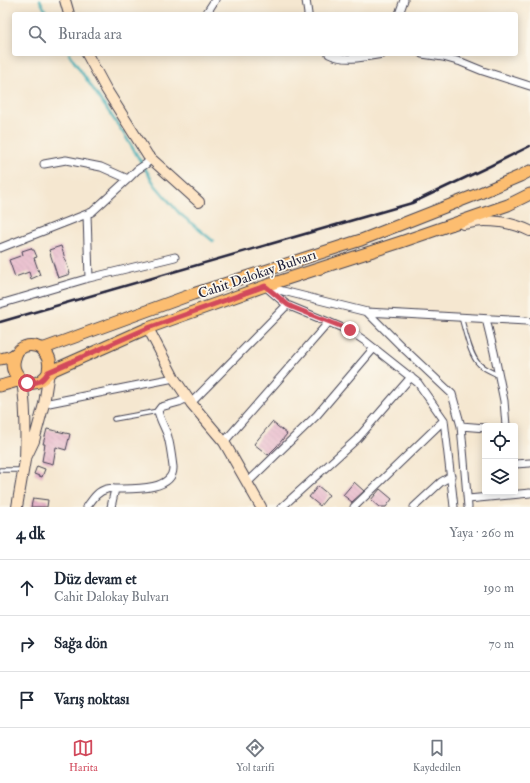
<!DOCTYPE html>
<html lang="tr">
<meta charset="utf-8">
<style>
body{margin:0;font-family:"IM FELL Double Pica",serif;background:#f6f6f7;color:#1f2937}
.controls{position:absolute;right:12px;bottom:12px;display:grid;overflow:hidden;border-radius:4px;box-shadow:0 2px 10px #0003}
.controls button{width:36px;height:36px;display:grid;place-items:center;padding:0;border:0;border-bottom:1px solid #e0e1e3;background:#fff;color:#1f2937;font:20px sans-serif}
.stop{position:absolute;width:12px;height:12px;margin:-9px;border:3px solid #d1495b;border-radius:50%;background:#fff}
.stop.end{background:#d1495b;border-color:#fff;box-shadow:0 1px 4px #0008}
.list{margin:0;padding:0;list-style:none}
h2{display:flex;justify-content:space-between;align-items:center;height:52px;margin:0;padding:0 16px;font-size:17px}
h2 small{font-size:13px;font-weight:400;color:#747a83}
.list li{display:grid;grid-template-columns:26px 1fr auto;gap:12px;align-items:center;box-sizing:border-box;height:56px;padding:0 16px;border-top:1px solid #e0e1e3}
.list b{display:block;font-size:15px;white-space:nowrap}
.list p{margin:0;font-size:13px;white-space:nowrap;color:#747a83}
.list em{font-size:13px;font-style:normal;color:#747a83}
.icon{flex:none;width:22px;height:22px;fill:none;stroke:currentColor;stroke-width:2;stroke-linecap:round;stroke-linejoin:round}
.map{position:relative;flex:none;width:530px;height:507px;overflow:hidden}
.search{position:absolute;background:#fff;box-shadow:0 2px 10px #0003;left:12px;right:12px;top:12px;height:44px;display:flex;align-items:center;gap:10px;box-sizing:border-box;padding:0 14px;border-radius:4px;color:#747a83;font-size:15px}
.sheet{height:220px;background:#fff}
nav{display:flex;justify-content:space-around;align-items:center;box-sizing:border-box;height:56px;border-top:1px solid #e0e1e3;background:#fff;font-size:11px;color:#747a83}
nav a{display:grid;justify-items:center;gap:2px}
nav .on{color:#d1495b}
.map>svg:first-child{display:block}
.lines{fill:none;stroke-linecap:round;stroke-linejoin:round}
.stream{stroke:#3bacb5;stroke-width:2.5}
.building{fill:url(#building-back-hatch)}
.lane-casing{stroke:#424051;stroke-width:5.5}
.street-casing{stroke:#424051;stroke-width:9}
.secondary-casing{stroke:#424051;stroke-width:12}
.primary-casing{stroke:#424051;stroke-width:13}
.highway-casing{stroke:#424051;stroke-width:15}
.lane{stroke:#fff;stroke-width:3.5}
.street{stroke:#fff;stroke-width:7}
.secondary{stroke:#fee5c5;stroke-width:10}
.primary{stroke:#fcbd6f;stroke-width:11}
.highway{stroke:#fcbd6f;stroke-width:13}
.rail{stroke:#22223b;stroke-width:2.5}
.route{stroke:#d1495b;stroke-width:5}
.labels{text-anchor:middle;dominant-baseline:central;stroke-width:3.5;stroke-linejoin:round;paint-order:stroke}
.street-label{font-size:14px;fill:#22223b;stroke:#fbf7ec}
</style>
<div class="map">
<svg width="530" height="507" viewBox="0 0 530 507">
<defs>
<pattern id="building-back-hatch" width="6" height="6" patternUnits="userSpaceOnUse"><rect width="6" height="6" fill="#e6b2c8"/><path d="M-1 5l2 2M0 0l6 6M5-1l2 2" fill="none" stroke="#c599ad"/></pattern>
</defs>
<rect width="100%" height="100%" fill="#fbf7ec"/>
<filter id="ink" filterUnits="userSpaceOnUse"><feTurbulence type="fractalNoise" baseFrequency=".025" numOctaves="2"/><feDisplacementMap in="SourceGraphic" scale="8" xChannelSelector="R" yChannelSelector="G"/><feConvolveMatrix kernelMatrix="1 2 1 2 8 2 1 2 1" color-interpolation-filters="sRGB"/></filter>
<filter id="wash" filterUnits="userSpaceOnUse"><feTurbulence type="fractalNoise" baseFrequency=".012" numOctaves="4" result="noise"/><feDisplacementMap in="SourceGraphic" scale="16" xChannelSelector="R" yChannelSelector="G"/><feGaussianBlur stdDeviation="0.9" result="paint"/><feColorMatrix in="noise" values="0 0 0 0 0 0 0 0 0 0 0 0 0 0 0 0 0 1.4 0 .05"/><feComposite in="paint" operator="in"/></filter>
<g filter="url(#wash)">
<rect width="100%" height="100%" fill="#f5e7d0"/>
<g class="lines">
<path class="stream" d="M40,0L47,14
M69,54L124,134L155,185L179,213L213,241"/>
</g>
<g id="blocks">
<path class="building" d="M61,246L70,274L58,278L49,250Z
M31,248L32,250H34L37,257L34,258L40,275L31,279L29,272L15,277L9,260L23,255L22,251Z
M272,422L287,434L277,446L268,455L254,444Z
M47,429L70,434L66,450L56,447L53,464L42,461L45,444H43Z
M37,466L45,469L42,477L34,474Z
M354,482L364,491L352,502L343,495Z
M318,486L329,495L320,506L309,497Z
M380,489L392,499L386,507H379L371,500Z
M33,498L48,500L47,507H31Z"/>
</g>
</g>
<g filter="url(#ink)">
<use href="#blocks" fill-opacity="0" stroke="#424051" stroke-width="1"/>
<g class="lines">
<g class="lane-casing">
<path id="lane" d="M461,317C465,330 470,356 479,364C484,369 492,372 498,375
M114,419L158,411
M0,470H22"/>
</g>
<g class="street-casing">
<path id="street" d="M306,0L308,14
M206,14L215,0
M399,14L404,0
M329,54C345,62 365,57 382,54
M422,54L443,57L461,62L483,71L530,86
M44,164L66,160L101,167L128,179
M87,214L89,278
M0,248L92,212L128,179L137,170L146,164L151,158
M265,286L287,305L292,307L350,331L365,341L418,383L444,420L452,489L454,507
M267,287L367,312L527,321L530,322
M0,304L89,278L175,257
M367,312L401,346L452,394L461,426L468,507
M486,319L494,352L504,401L506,426
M191,403L287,305
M44,404L174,378
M461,426L485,428
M224,442L329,322
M515,464L530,463
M247,483L317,415L374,348
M468,499L530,493
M87,507C92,500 97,491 107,489C110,488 113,489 116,489C132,489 174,491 173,467C172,459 170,442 167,434C164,426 160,420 158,411L161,407L179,402L187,398
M111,507L115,489
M282,507L357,439L411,377
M354,507L444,420
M414,507L441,482L451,476"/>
</g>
<g class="secondary-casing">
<path id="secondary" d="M65,0L69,14
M87,54L106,89L148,156L199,202
M463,224C470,223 477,221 484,221C500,221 516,224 530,231
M148,328L174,378L191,403L224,442L261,507
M22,381C26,407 26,433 25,460L34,441L44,404L49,372
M17,507L25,460"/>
</g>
<g class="primary-casing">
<path id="primary" d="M0,359C5,358 12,357 16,354C17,353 18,350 20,349C27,344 35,345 42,349L193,294L361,240L478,194L520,176L530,171
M0,386C5,385 18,380 22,381C24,381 26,382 28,383C37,385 44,379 49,372L148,328L265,286L401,242L508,205L530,194"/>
</g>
<g class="highway-casing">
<path id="highway" d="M42,349C49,356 51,362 49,372
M15,355C11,365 13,373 22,381"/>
</g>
<use href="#lane" class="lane"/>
<use href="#street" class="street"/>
<use href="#secondary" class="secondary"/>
<use href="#primary" class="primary"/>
<use href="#highway" class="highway"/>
<path class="rail" d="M0,322L412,203L490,166L530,146"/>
</g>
</g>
<g class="lines" filter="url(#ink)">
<path class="route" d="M27,383C37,384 44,380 48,372L148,328L265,286L288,305L292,307L350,330"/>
</g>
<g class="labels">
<g class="street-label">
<text transform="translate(257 274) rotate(-19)">Cahit Dalokay Bulvarı</text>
</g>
</g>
</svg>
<div class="controls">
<button><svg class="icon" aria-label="locate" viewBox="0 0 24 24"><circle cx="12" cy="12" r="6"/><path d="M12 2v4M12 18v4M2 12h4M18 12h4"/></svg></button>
<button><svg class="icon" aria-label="layers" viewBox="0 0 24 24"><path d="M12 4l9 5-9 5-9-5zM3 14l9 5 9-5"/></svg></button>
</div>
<div class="stop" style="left:27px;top:383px"></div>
<div class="stop end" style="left:350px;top:330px"></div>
<div class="search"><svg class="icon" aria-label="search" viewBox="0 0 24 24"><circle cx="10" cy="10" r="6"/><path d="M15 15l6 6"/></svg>Burada ara</div>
</div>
<section class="sheet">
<h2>4 dk<small>Yaya · 260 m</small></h2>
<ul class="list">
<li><svg class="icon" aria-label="ahead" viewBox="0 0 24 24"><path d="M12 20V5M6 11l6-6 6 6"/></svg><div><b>Düz devam et</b><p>Cahit Dalokay Bulvarı</p></div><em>190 m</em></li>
<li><svg class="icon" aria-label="right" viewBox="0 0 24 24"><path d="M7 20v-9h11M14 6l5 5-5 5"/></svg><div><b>Sağa dön</b></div><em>70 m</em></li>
<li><svg class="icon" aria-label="arrive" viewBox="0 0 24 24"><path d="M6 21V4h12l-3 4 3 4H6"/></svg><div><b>Varış noktası</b></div></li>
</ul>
</section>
<nav>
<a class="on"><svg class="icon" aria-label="map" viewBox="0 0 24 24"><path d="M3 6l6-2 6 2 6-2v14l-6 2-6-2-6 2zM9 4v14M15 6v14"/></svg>Harita</a>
<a><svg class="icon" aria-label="directions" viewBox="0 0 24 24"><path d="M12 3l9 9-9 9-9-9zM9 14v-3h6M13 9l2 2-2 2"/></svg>Yol tarifi</a>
<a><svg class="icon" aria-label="saved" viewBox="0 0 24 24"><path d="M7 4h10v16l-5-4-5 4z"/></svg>Kaydedilen</a>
</nav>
